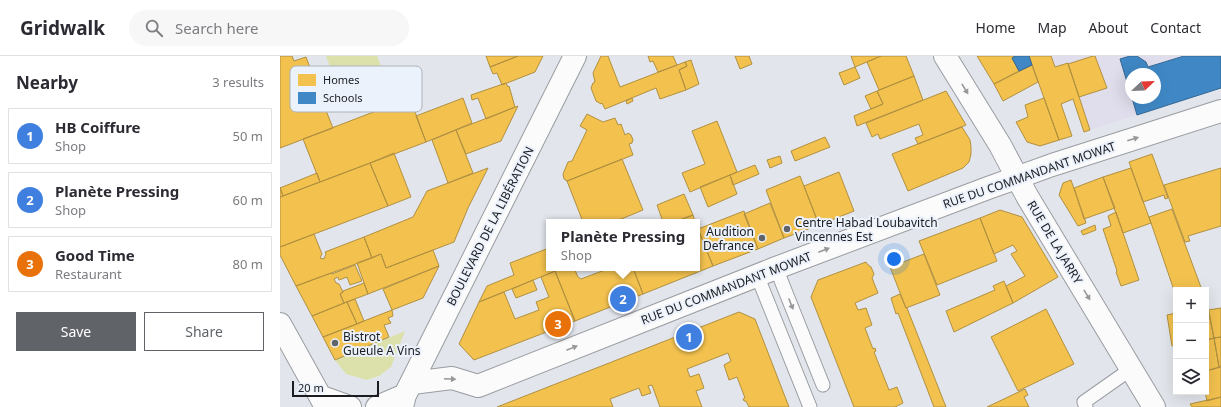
<!DOCTYPE html>
<meta charset="utf-8">
<style>
body{margin:0;font-family:"Noto Sans",sans-serif;background:#f7f7f7;color:#2b2b33}
.controls{position:absolute;right:12px;bottom:12px;display:grid;overflow:hidden;border-radius:0px;box-shadow:0 4px 16px #0002}
.controls button{width:36px;height:36px;display:grid;place-items:center;padding:0;border:0;border-bottom:1px solid #e1e1e2;background:#fff;color:#2b2b33;font:20px sans-serif}
.compass{position:absolute;left:845px;top:12px;width:36px;height:36px;border-radius:50%;background:#fff;box-shadow:0 4px 16px #0002;rotate:67deg}
.scale{position:absolute;left:12px;bottom:10px;width:87px;box-sizing:border-box;padding-left:4px;border:2px solid #1a1c1f;border-top:0;font-size:11px;line-height:14px;white-space:nowrap;color:#1a1c1f;-webkit-text-stroke:3px #ecf2fc;paint-order:stroke}
.you{position:absolute;left:614px;top:203px;width:14px;height:14px;margin:-10px;border:3px solid #fff;border-radius:50%;background:#1a73e8;box-shadow:0 0 0 6px #1a73e833}
.badge{display:grid;place-items:center;width:26px;height:26px;border-radius:50%;background:#606367;color:#fff;font-size:13px;font-weight:700}
.pin{position:absolute;translate:-50% -50%;border:2px solid #fff;box-shadow:0 1px 4px #0006}
.popup{position:absolute;left:266px;top:163px;width:154px;height:52px;box-sizing:border-box;display:grid;place-content:center;border-radius:0px;background:#fff;filter:drop-shadow(0 1px 3px #0005);font-size:13px;white-space:nowrap;color:#7c7c81}
.popup b{font-size:15px;color:#2b2b33}
.popup::after{content:'';position:absolute;left:50%;top:100%;margin-left:-8px;border:8px solid transparent;border-top-color:#fff}
.list{margin:0;padding:0;list-style:none}
h2{display:flex;justify-content:space-between;align-items:center;height:52px;margin:0;padding:0 16px;font-size:17px}
h2 small{font-size:13px;font-weight:400;color:#7c7c81}
.list li{display:grid;grid-template-columns:26px 1fr auto;gap:12px;align-items:center;box-sizing:border-box;height:56px;margin:0 8px 8px;padding:0 8px;border:1px solid #e1e1e2;border-radius:0px}
.list b{display:block;font-size:15px;white-space:nowrap}
.list p{margin:0;font-size:13px;white-space:nowrap;color:#7c7c81}
.list em{font-size:13px;font-style:normal;color:#7c7c81}
.actions{display:flex;gap:8px;padding:12px 16px}
.actions a{flex:1;padding:9px 0;border:1px solid #606367;border-radius:0px;text-align:center;font-size:14px;color:#606367}
.actions .main{background:#606367;color:#fff}
.icon{flex:none;width:22px;height:22px;fill:none;stroke:currentColor;stroke-width:2;stroke-linecap:round;stroke-linejoin:round}
.map{position:relative;flex:none;width:941px;height:351px;overflow:hidden}
header{display:flex;align-items:center;gap:24px;box-sizing:border-box;height:56px;padding:0 20px;background:#fff;border-bottom:1px solid #e1e1e2}
header strong{font-size:19px}
nav{display:flex;gap:22px;margin-inline-start:auto;font-size:14px}
.search{width:280px;height:36px;background:#f7f7f7;display:flex;align-items:center;gap:10px;box-sizing:border-box;padding:0 14px;border-radius:22px;color:#7c7c81;font-size:15px}
main{display:flex}
aside{flex:1;background:#fff}
.map>svg:first-child{display:block}
.education{fill:#e0ddec;fill-rule:evenodd}
.green{fill:#dce1ac}
.homes{fill:#f2c14e;stroke:#b19040}
.schools{fill:#3f88c5;stroke:#346893}
.lines{fill:none;stroke-linecap:round;stroke-linejoin:round}
.lane-casing{stroke:#999ca0;stroke-width:15}
.street-casing{stroke:#999ca0;stroke-width:24}
.secondary-casing{stroke:#999ca0;stroke-width:24}
.lane{stroke:#fbfbfc;stroke-width:13}
.street{stroke:#fbfbfc;stroke-width:22}
.secondary{stroke:#fbfbfc;stroke-width:22}
.oneway{fill:#969799}
.poi-dot{fill:#606367;stroke:#ecf2fc;stroke-width:1.5}
.labels{text-anchor:middle;dominant-baseline:central;stroke-width:4;stroke-linejoin:round;paint-order:stroke}
.street-label{font-size:12px;fill:#1a1c1f;stroke:#ecf2fc}
.poi-label{font-size:12px;fill:#1a1c1f;stroke:#ecf2fc;text-anchor:start}
.key{fill:#ecf2fc;stroke:#adb2ba;stroke-width:1}
.key-label{font-size:11px;fill:#1a1c1f}
</style>
<header>
<strong>Gridwalk</strong>
<div class="search"><svg class="icon" aria-label="search" viewBox="0 0 24 24"><circle cx="10" cy="10" r="6"/><path d="M15 15l6 6"/></svg>Search here</div>
<nav><a>Home</a><a>Map</a><a>About</a><a>Contact</a></nav>
</header>
<main>
<aside>
<h2>Nearby<small>3 results</small></h2>
<ul class="list">
<li><span class="badge" style="background:#3f7fe0">1</span><div><b>HB Coiffure</b><p>Shop</p></div><em>50 m</em></li>
<li><span class="badge" style="background:#3f7fe0">2</span><div><b>Planète Pressing</b><p>Shop</p></div><em>60 m</em></li>
<li><span class="badge" style="background:#e8710a">3</span><div><b>Good Time</b><p>Restaurant</p></div><em>80 m</em></li>
</ul>
<div class="actions"><a class="main">Save</a><a>Share</a></div>
</aside>
<div class="map">
<svg width="941" height="351" viewBox="0 0 941 351">
<rect width="100%" height="100%" fill="#e2e6ec"/>
<path class="education" d="M771,0H813L775,11Z
M815,0H941V32L810,74L799,41L826,32ZM851,18H875V42H851Z"/>
<path class="green" d="M46,0H97L108,27L62,44Z
M125,275L111,311L99,320L87,324L66,318L55,304Z"/>
<path class="homes" d="M0,0H12L14,5L26,1L35,25L25,29L32,46L41,42L53,72L0,92Z
M206,0H238L210,11Z
M238,0H263L255,16L222,29L217,17L213,18L210,11Z
M321,0H328L340,31L405,6L407,10L399,14L406,34L380,43L376,32L325,53L322,47L321,48L316,45L311,32L313,27L315,26L313,17Z
M368,0H393L397,9L378,16L373,5L370,6Z
M455,0H469L472,8L460,13Z
M571,0H601L575,11Z
M601,0H626L634,20L599,34L587,6Z
M697,0H735L732,2L739,15L714,28Z
M749,0H771L775,11L788,7L810,74L804,76L793,43L781,48L792,80L779,84Z
M813,0H815L827,32L799,41L788,8Z
M411,4L419,28L406,34L399,14L407,10L405,6Z
M752,9L758,26L723,45L714,28Z
M575,11L580,22L564,29L559,17Z
M634,20L643,44L577,70L574,60L603,48L597,35Z
M226,27L228,31L229,30L235,51L206,63L198,42L192,44L191,39Z
M597,35L603,48L591,53L585,40Z
M666,35L686,69L638,88L635,82L643,79L639,68L600,83L598,78L592,81L586,67Z
M130,42L146,86L40,126L23,83Z
M183,42L192,67L146,86L136,60Z
M352,42L353,45L347,48L346,45Z
M764,42L779,84L760,90L747,86L736,66L748,61L745,49Z
M238,50L221,85L186,98L176,74Z
M307,58L323,66L335,62L338,69L341,68L345,79L348,77L351,79L353,84L352,87L349,88L353,99L287,125L284,123L283,118L288,106L292,105L307,74L300,70Z
M437,65L457,116L410,136L402,117L425,108L412,75Z
M682,71L690,84L691,91V98L689,106L683,112L628,135L612,98Z
M176,74L193,117L168,127L152,84Z
M545,81L550,91L515,105L511,95Z
M114,97L131,141L108,150L90,107Z
M872,98L888,142L885,143L884,139L863,146L849,106Z
M500,100L502,107L490,112L487,104Z
M342,103L363,154L334,166H303L287,125Z
M90,107L108,150L0,191V141Z
M475,109L479,118L453,129L450,119Z
M208,112L188,152L174,186L106,212L101,198L92,202L84,181L133,161L147,135Z
M851,112L871,167L843,177L823,121Z
M941,112V170L908,180L910,185L905,186L884,129Z
M559,116L574,155L539,169L524,130Z
M37,117L40,126L3,140L0,132Z
M450,119L457,138L428,151L420,131Z
M520,120L539,169L504,182L486,134Z
M823,121L835,152L804,163L794,132Z
M791,124L806,167L798,170L779,139L783,127Z
M0,131L3,140L0,141Z
M404,138L413,159L394,166H383L377,149Z
M490,147L504,182L478,193L464,158Z
M892,153L922,234H896V240L869,161Z
M720,154L742,161L778,221L733,247L726,230L745,220L731,198L737,195L733,189L714,198L700,162Z
M464,155L478,193L433,210L418,173Z
M836,156L859,224L841,230L836,216L837,215L823,173L831,170L828,160Z
M413,159L415,166H395Z
M700,162L717,205L657,229L639,185Z
M815,169L816,174L803,179L801,175Z
M417,171L433,210L363,238L353,212H417Z
M34,178L42,198L40,202L44,203L46,198L45,196L84,181L92,202L16,230L0,199V191Z
M269,192V212H283L199,246L207,230L234,219L230,207Z
M153,194L159,210L88,238L77,207L101,198L106,212Z
M644,198L660,239L626,252L610,211Z
M586,206L587,208L591,211L594,218L592,222L598,237L575,247L578,254L586,252L592,269L585,272L593,293L595,292L596,295L594,296L609,334L617,331L623,347L615,351H574L531,241L538,224Z
M75,209L82,225L70,229L67,221L59,224L58,221L54,223L56,227L59,228L63,236L60,238L64,247L32,260L16,230L51,217L52,218Z
M159,210L143,242L112,254L103,233Z
M283,212H294L298,221L301,223L330,212H353L363,238L295,265L275,215Z
M275,215L295,265L194,304L179,288L199,246L224,236L235,263L259,254L256,246L269,241L261,221Z
M253,224L257,234L236,242L232,233Z
M724,225L733,247L674,276L666,255L715,234L713,230Z
M84,227L88,238L64,247L60,238L63,236V235Z
M620,238L626,252H627L666,351H654L618,257L616,258L611,242Z
M75,243L84,265L77,268L67,246Z
M67,246L77,268L43,281L32,260Z
M926,251H928L934,282L926,284Z
M941,252V281L934,282L928,254Z
M766,253L794,308L738,335L711,281Z
M112,254L113,260L108,262L111,267L104,269L109,281L55,304L43,281Z
M459,256L475,263L509,351H469L466,345H464L463,343L465,342L457,321L449,324L444,309L451,305L448,297L407,313L410,321L419,318L424,332L416,335L422,351H380L372,329L368,330L371,337L362,340L359,332L330,343L333,351H217Z
M896,257V289L892,290L887,259Z
M941,281V311H939L934,282Z
M934,282L939,311L926,315V284Z
M941,311V341L927,345L925,336H926V315Z
M745,333L748,339L744,341L749,351H707Z
M941,341V351H912L910,348Z"/>
<path class="schools" d="M735,0H749L752,9L739,15L732,2Z
M850,0H857L866,6L868,11L904,0H941V32L857,59L852,42H875V18H851V39L840,3Z"/>
<g class="lines">
<g class="lane-casing">
<path id="lane" d="M496,212L543,329
M477,219L530,351
M806,351L804,346L851,313"/>
</g>
<g class="street-casing">
<path id="street" d="M665,0L720,89L747,140L874,351
M132,327L172,322L198,330L496,212L708,132L772,109L941,55"/>
</g>
<g class="secondary-casing">
<path id="secondary" d="M0,268L46,351
M42,341L70,351
M97,351L125,339
M122,351L125,339L295,0"/>
</g>
<use href="#lane" class="lane"/>
<use href="#street" class="street"/>
<use href="#secondary" class="secondary"/>
</g>
<defs><path id="oneway-solid" d="M-6-.8H1V-3.2L6.5 0L1 3.2V.8H-6Z"/></defs>
<g class="oneway">
<use href="#oneway-solid" transform="translate(685 33) rotate(59)"/>
<use href="#oneway-solid" transform="translate(853 83) rotate(-18)"/>
<use href="#oneway-solid" transform="translate(544 194) rotate(-21)"/>
<use href="#oneway-solid" transform="translate(807 239) rotate(59)"/>
<use href="#oneway-solid" transform="translate(511 248) rotate(68)"/>
<use href="#oneway-solid" transform="translate(292 292) rotate(-22)"/>
<use href="#oneway-solid" transform="translate(170 323) rotate(2)"/>
</g>
<g class="poi-dot">
<circle cx="507" cy="173" r="4"/>
<circle cx="482" cy="182" r="4"/>
<circle cx="55" cy="287" r="4"/>
</g>
<g class="labels">
<g class="street-label">
<text transform="translate(749 119) rotate(-19)">RUE DU COMMANDANT MOWAT</text>
<text transform="translate(210 170) rotate(-63)">BOULEVARD DE LA LIBÉRATION</text>
<text transform="translate(775 186) rotate(59)">RUE DE LA JARRY</text>
<text transform="translate(446 232) rotate(-21)">RUE DU COMMANDANT MOWAT</text>
</g>
<g class="poi-label">
<text x="515" y="166">Centre Habad Loubavitch<tspan x="515" dy="14">Vincennes Est</tspan></text>
<text x="474" y="175" text-anchor="end">Audition<tspan x="474" dy="14">Defrance</tspan></text>
<text x="63" y="280">Bistrot<tspan x="63" dy="14">Gueule A Vins</tspan></text>
</g>
</g>
<rect x="10" y="10" width="132" height="46" rx="6" class="key"/>
<rect x="18" y="18" width="18" height="12" fill="#f2c14e"/>
<rect x="18" y="36" width="18" height="12" fill="#3f88c5"/>
<g class="key-label">
<text x="43" y="28">Homes</text>
<text x="43" y="46">Schools</text>
</g>
</svg>
<div class="controls">
<button>+</button>
<button>−</button>
<button><svg class="icon" aria-label="layers" viewBox="0 0 24 24"><path d="M12 4l9 5-9 5-9-5zM3 14l9 5 9-5"/></svg></button>
</div>
<svg class="compass" viewBox="-18 -18 36 36"><path d="M0-13l5 13h-10z" fill="#e53935"/><path d="M0 13l5-13h-10z" fill="#7c7c81"/></svg>
<div class="scale">20 m</div>
<div class="you"></div>
<div class="pin badge" style="left:409px;top:281px;background:#3f7fe0">1</div>
<div class="pin badge" style="left:343px;top:243px;background:#3f7fe0">2</div>
<div class="popup"><b>Planète Pressing</b>Shop</div>
<div class="pin badge" style="left:278px;top:268px;background:#e8710a">3</div>
</div>
</main>
